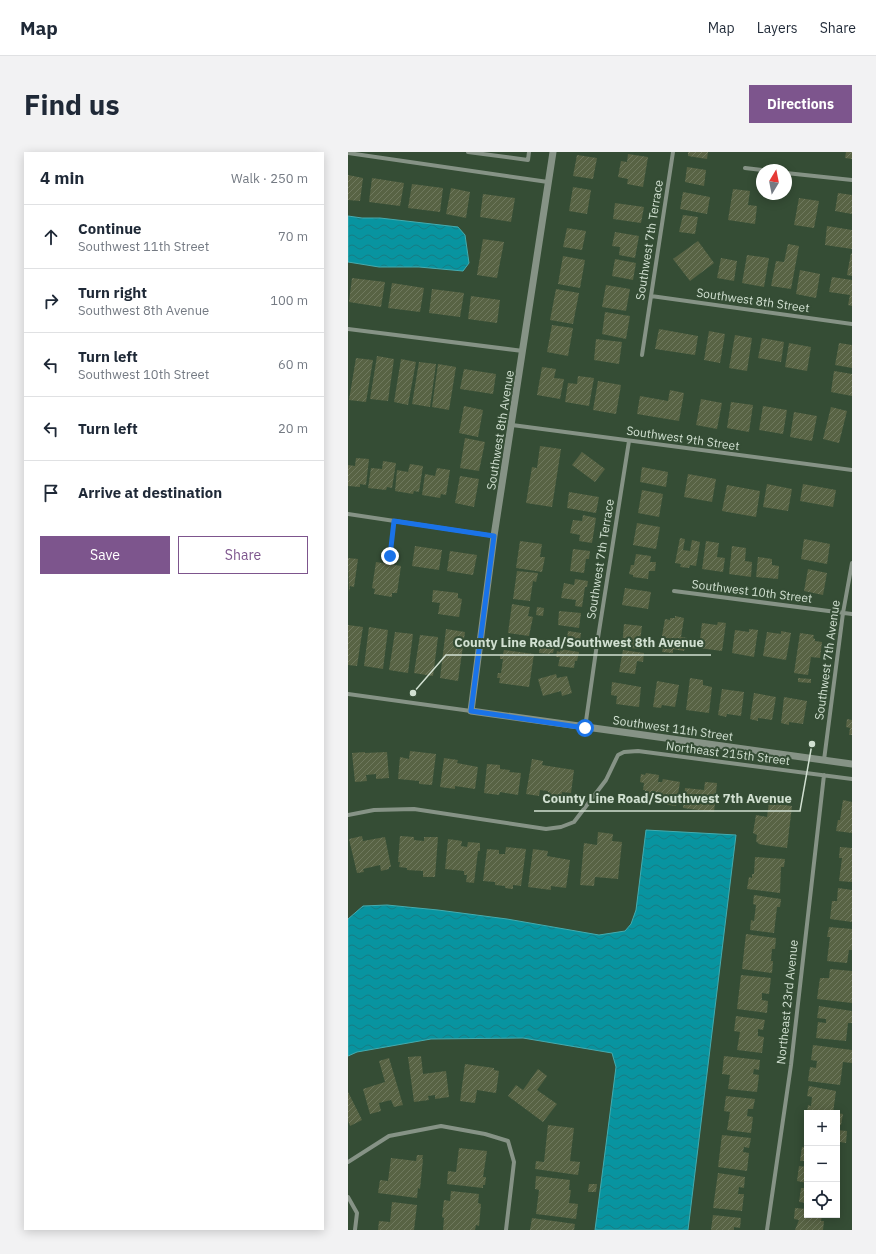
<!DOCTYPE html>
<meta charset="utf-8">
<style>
body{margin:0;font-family:"IBM Plex Sans",sans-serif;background:#f2f2f3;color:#1f2937}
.controls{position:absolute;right:12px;bottom:12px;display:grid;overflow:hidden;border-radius:0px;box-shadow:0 2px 10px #0003}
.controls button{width:36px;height:36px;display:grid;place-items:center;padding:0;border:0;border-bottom:1px solid #e0e1e3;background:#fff;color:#1f2937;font:20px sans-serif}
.compass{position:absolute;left:408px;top:12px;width:36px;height:36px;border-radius:50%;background:#fff;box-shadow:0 2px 10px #0003;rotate:10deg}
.stop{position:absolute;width:12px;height:12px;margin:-9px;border:3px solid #1a73e8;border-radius:50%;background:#fff}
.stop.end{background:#1a73e8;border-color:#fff;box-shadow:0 1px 4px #0008}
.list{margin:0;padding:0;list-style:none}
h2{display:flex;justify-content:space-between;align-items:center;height:52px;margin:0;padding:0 16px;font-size:17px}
h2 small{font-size:13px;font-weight:400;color:#747a83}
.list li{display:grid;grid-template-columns:26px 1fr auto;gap:12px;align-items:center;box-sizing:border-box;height:64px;padding:0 16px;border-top:1px solid #e0e1e3}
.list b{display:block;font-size:15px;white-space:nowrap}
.list p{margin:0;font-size:13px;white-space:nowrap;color:#747a83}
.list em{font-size:13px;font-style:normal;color:#747a83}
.actions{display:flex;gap:8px;padding:12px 16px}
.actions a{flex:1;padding:9px 0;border:1px solid #7d558d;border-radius:0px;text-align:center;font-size:14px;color:#7d558d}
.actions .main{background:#7d558d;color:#fff}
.icon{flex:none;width:22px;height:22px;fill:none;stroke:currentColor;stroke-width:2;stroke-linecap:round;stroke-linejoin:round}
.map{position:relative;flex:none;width:504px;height:1078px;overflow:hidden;border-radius:0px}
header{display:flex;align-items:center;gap:24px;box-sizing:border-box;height:56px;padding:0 20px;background:#fff;border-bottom:1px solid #e0e1e3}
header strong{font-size:19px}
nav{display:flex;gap:22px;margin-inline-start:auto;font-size:14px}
.intro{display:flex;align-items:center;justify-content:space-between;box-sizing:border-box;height:96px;padding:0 24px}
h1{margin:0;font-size:28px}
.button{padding:10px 18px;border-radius:0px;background:#7d558d;color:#fff;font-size:14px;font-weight:700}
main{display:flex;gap:24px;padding:0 24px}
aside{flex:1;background:#fff;border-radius:0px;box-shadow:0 2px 10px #0003}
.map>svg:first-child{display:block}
.water{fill:url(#water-waves);stroke:#44abaf}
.building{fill:url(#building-hatch)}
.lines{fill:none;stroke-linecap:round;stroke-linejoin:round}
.service{stroke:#869386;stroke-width:3}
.minor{stroke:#869386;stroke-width:4}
.tertiary{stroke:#869386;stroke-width:7}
.route{stroke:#1a73e8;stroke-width:5}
.labels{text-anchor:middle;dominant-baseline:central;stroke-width:4;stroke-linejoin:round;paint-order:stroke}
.street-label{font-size:12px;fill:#d1e0d1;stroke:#354d35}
.leader{fill:none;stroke:#d1e0d1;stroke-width:1.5}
.callout-dot{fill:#d1e0d1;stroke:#354d35;stroke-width:1.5}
.callout-label{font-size:13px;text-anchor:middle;font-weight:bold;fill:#d1e0d1;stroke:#354d35;stroke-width:4;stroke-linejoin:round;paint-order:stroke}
</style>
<header>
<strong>Map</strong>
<nav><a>Map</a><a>Layers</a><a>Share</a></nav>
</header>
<div class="intro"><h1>Find us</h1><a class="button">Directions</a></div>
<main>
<aside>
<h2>4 min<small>Walk · 250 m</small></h2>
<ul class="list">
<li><svg class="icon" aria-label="ahead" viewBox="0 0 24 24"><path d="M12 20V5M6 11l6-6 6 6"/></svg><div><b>Continue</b><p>Southwest 11th Street</p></div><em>70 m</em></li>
<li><svg class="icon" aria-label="right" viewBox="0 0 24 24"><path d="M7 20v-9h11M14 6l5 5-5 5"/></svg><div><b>Turn right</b><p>Southwest 8th Avenue</p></div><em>100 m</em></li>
<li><svg class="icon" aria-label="left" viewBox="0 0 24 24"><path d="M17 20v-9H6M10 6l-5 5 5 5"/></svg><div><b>Turn left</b><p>Southwest 10th Street</p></div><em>60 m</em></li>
<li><svg class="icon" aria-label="left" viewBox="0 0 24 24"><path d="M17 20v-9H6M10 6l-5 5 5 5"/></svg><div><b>Turn left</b></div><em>20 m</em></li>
<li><svg class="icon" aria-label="arrive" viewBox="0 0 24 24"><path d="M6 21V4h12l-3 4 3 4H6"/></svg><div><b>Arrive at destination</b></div></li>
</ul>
<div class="actions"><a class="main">Save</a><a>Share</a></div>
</aside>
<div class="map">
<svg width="504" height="1078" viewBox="0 0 504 1078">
<defs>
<pattern id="water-waves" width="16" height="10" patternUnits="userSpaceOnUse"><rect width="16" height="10" fill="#0894a0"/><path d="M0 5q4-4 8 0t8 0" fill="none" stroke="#187c83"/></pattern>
<pattern id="building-hatch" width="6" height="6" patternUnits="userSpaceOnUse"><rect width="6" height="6" fill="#586344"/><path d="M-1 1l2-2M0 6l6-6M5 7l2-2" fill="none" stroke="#6f795e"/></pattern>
</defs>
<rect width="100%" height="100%" fill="#354d35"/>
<path class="water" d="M0,64L14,66H32L110,75L117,83L121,111L115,119L71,115H31L0,110Z
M298,678L388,683L340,1078H247L268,915L264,901L175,886L83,887L9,900L0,904V767L15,754L39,753L90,758L159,767L251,783L277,779L283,772L288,758Z"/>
<path class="building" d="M340,0H360L359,7L340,4Z
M498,0H504V7L497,6Z
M280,2L300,5L295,35L279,32L280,27L270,25L273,9L279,10Z
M229,3L249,6L245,27L225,24Z
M339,15L358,18L356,34L337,30Z
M0,23L15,26L12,49L0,48Z
M24,26L56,31L52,54L21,50Z
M64,32L95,36L92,60L60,56Z
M225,35L243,38L239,62L221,59Z
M103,36L122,40L118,66L98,62Z
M385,37L402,39L400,53L409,54L407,72L380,68Z
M335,40L362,45L359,62L332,57Z
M490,41L504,43V62L487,59Z
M135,42L167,46L163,70L132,65Z
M451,46L471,49L466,76L446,73Z
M267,51L296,55L293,71L265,67Z
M335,63L350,65L347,82L331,80Z
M479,74L504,78V97L477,93Z
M219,76L238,79L234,98L215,95Z
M267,80L291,84L287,106L271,103L272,95L264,94Z
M135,87L156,90L149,126L129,123Z
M350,89L366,111L342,129L325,107Z
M440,92L451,94L443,137L423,134L428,109L436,110Z
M503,101L504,102V124L499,123Z
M399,103L421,106L416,135L394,131Z
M215,104L237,108L232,136L210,132Z
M373,106L389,109L386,129L369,126Z
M267,107L288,111L285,128L264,124Z
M452,118L472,122L468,146L448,142Z
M484,125L504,128V154L500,153L502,143L481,140Z
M4,126L37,130L33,155L1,150Z
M44,131L76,136L72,160L40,156Z
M258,133L282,137L278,159L254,155Z
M84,137L116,141L112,165L81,161Z
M208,137L231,141L225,172L202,168Z
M123,144L152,148L149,171L120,167Z
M257,160L282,164L278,187L254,182Z
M204,173L225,176L220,204L199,200Z
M311,177L350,184L347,203L307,197Z
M361,179L377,182L372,211L356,208Z
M387,183L404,186L399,219L381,216Z
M414,186L436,190L433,210L410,206Z
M248,187L274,190L271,212L246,208Z
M441,191L463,195L459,219L437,215Z
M491,191L504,193V216L487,213Z
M29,204L46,207L40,249L22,247Z
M8,206L25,208L18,250L1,248Z
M53,207L68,210L60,253L46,250Z
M71,210L88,212L82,255L64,252Z
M90,212L108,215L101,258L84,255Z
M194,215L208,217L206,226L216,227L212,247L189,243Z
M116,217L148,222L145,242L112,237Z
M486,219L504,222V244L483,240Z
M230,224L246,226L241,254L217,250L220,231L229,232Z
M250,229L273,233L268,262L245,258Z
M322,238L336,241L331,269L289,262L292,244L320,249Z
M353,247L374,251L369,277L348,273Z
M383,250L405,253L401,280L379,276Z
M116,254L135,258L130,285L111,281Z
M415,254L439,258L435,282L411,278Z
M483,255L499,259L491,291L475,287Z
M446,260L469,264L464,289L442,285Z
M117,286L137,290L131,319L112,316Z
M192,294L213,297L204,355L178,351L184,315L189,316Z
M234,300L257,317L247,330L224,313Z
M8,306L21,307L18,333L12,332V335L0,334V313L7,314Z
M35,309L48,311L44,336L39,335L38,338L20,336L23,316L34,317Z
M62,312L75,314L71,340L66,339L65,342L47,339L49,318L60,320Z
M294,315L320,320L318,335L292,330Z
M89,316L102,318L98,343L93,342L92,346L74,343L77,322L87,324Z
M340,322L368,327L364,350L336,345Z
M112,324L131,327L126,355L107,351Z
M419,332L444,337L440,359L415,355Z
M455,332L488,338L485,355L452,349Z
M379,333L412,339L408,365L374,359Z
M294,338L315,342L311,365L290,361Z
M221,340L251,345L248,361L219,356Z
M235,363L248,366L244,391L231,389L232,383L222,381L225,368L234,369Z
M289,371L312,375L308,397L285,393Z
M332,386L337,387L335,398L342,399L344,388L352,390L348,414L342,413L341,416L332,415L333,412L327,411Z
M456,387L482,392L479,412L453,407Z
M172,389L194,392L192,405H197L194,420L168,416Z
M358,389L371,391L369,405L377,406L375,420L354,417Z
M67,394L94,398L91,418L64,414Z
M384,394L398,396L397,409L404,410L403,425L381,422Z
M225,397L242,399L241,407H238L236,421L222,419Z
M102,399L129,403L125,423L99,419Z
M288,402L303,404L302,410H308L307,419H301L300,427L285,425V423L281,422L283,413H286Z
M410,405L424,407V413L431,414L430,427L408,425Z
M0,406L10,407L6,435L2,434L1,440Z
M28,410L53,414L49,441H44V445L26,442L27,437L24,436Z
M460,417L479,421L475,443L456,439Z
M169,419L190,421L188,430L185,429L182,449L165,447Z
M227,427L240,429L239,435H237L234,455L227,454L228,448L213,446L216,431L226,433Z
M277,436L303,440L300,457L274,453Z
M85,438L110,441V446L114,447L111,465L90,462L92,451L84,450Z
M164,452L182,455L180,464L185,465L181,484L160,481Z
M189,455L196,456L195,464L188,463Z
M211,459L233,461L231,476L210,473Z
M327,464L336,466L333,485L339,486L336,499L325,497V501L314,500L315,496L312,495L317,467L322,468V466H327Z
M370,470L378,471L374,499L351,496L354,471L369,473Z
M276,472L294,474L291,497L274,495Z
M0,473L15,475L9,514L0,513Z
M21,475L40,478L35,517L16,514Z
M98,477L117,480L110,529L92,526Z
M401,477L410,478L406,505L384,501L387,478L401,480Z
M220,479L233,481L232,488L219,487Z
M433,479L443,481L438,508L415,504L419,480L433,482Z
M47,480L65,482L60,521L41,518Z
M452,481L466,483L465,486L467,487V489L474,490L472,506L463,505L460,523L446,521Z
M72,483L90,485L85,524L66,521Z
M193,487L211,489L210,497H206L205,501H202V502L191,501Z
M212,497L231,500L229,509H227L226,516L210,514L212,505H208L209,499L212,500Z
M156,498L186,502L181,535L151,531L152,526H149L150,521H153L155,507H152V502H155Z
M275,498L296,501L295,510L289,509L287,522L271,520Z
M208,522L209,526L219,524L224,541L214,544L213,539L195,544L190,527Z
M342,526L355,528V533L364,535L361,561L338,558Z
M450,526L463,527V531L450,530Z
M309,529L331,533L327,555L314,553L313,556L305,555Z
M264,530L293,535L291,555L268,552L269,544L263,543Z
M374,537L396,540L393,564L379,562L378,565L370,563Z
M406,541L428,545L424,568L410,566V569L402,567Z
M436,545L459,549L455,572L441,570V573L433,571Z
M499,567L504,568V583H501L502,576L498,575Z
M62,599L88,602L84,633L71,632V629L50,627L52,605L61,607Z
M17,600V601L39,600L41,626L28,627V622L18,623L19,629L7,630L4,601Z
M96,606L110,608L109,611L130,615L127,637L107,634V637L92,635Z
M184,607L195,609L194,613L226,618L223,641L214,640L213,647L199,645L200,639L192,638L191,644L178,642Z
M139,612L152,613V617L162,618L161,620L173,621L170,643L152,640L151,643L136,641Z
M298,621L311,623L310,630H314L315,627L332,630L328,654L295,649L297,638H295L296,631L292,630L293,622L297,623Z
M357,630L369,631L366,660L335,656L337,636L356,638Z
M495,648L504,650V681L488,679L490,668H492Z
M421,651L444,654L439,696L416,693L411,692L408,689L409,683L405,681L408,663L419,665Z
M250,680L265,682L264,689L274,690L270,727L247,725L246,734L232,733L236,691L249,693Z
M14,684L15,689L37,685L43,715H41V717L33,719L32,713L15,717L16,720L9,721L1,687Z
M52,684L66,685V688L76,689V685H90L87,725H75V719L59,718V716L51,715L52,710H50Z
M100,687L114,689L113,694L119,695L120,690L132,691V699H130L126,731L118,730L119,723H116V719L97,717Z
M158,695L178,697L173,734L165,733V737L157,736V734L147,733V730L135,729L139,697L151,698V702H157Z
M492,695L504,696V730L491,729L494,706H491Z
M185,697L200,699L199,704L222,708L218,736L203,734V738L180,735Z
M407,705L437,707L436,715H433L432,741L399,737L401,725L404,726V722H406Z
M490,736L504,738V770L482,767L484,749H489Z
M406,743L433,747L432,755H429L426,781L402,778L403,768L406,769L408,753L405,752Z
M481,775L504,777V798H501L499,811L479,809L482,785H479Z
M398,782L428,786L427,797H424L423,809H425L424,821L394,817Z
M482,817L504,819V851L469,847L472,826H481Z
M393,823L423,826L421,842L414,841V848L420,849L419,861L389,857Z
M471,854L504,859V871H500L498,889L468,886L470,870L478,871V867L469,866Z
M388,864L417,868L415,878L410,877V884L416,885L414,901L389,898L392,880L386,879Z
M465,893L504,898V911L495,910L492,933L460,929L462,915L468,916L469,909L463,908Z
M73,904L75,922L98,919L101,945L87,947V943L80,944L81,948L66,950L60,905Z
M376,904L412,908L411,918L406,917L405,922L411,923L409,940L380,937L382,923L374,922Z
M41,906L55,953L46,955L43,948L31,951L33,959L22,962L15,937L37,930L31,909Z
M117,912L146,916V918L151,919L148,941L129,938L127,951L112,949Z
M190,917L199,924L189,938L209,952L195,970L160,944L168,933L175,938Z
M461,934L488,939L485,961H459L460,953L463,954L464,945L459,944Z
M0,940L14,968L2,974L0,969Z
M378,944L407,947L405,957H400L399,964L405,965L403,981L379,978L382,960L376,959Z
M489,961L495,962L493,973H489Z
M200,973L226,976L222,1009L232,1010L230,1023L187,1017L188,1009L196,1010Z
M489,978L499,979L498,991L492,990L490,1006H489Z
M374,983L403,986L401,996L396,995L395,1000L401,1001L399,1019L370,1015Z
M454,995L459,996V1009H452Z
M111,996L139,999L135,1025H138L137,1033H135V1036L99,1032L100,1019L108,1020Z
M69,1003H75L74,1007H75L72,1037L70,1036L69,1046L30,1041L32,1028L40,1029L43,1006L68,1009Z
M451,1014L459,1015V1031L449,1029Z
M370,1021L397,1025L396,1036L391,1035L390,1042H396L394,1059L365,1056Z
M188,1024L222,1028L221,1038H223L221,1051L230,1052L228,1067L188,1062L191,1038L187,1037Z
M241,1032H249L248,1040H240Z
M458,1033L459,1051L451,1050L453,1036H458Z
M103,1039L131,1042L130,1051L133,1052L131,1074L128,1073L127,1078H95L96,1066L94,1065L96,1048L102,1049Z
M44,1050L69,1053L66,1078H30L31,1069L42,1070Z
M447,1056L459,1057V1063H474L473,1069H476L475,1078H447L451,1068L446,1067Z
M365,1063L393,1066L392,1076L386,1075V1078H363Z
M184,1066L227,1072L226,1078H182Z"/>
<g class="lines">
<path class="service" d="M42,404L46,369"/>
<path class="minor" d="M120,0L180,8L181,0
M0,1L200,30
M397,16L414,18
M438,21L504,28
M303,144L504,172
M0,177L175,199
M294,203L325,0
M164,273L504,318
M0,362L146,384
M326,439L504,462
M0,542L123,559
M237,576L249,492L281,289
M476,608L495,461L504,411
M0,663L26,658L66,657L198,677L213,675L226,670L258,628L270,603L276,600L290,599L504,627
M0,1010L41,984L93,974L137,982L160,989L166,1010L158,1078
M0,1045L9,1061L7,1078
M419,1078L443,913L476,623"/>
<path class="tertiary" d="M205,0L146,384L123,559L504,612"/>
</g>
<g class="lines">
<path class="route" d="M42,404L46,369L146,384L123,559L237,576"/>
</g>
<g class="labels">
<g class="street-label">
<text transform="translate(301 88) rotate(-81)">Southwest 7th Terrace</text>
<text transform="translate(405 148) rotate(8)">Southwest 8th Street</text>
<text transform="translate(152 278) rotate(-81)">Southwest 8th Avenue</text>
<text transform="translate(335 286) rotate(8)">Southwest 9th Street</text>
<text transform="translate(252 407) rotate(-81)">Southwest 7th Terrace</text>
<text transform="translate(404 439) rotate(7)">Southwest 10th Street</text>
<text transform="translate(479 508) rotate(-82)">Southwest 7th Avenue</text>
<text transform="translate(325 576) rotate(8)">Southwest 11th Street</text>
<text transform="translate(380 601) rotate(7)">Northeast 215th Street</text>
<text transform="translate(439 850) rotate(-84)">Northeast 23rd Avenue</text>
</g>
</g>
<path class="leader" d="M65 541L98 503H363M464 592L452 659H186"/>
<g class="callout-dot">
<circle cx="65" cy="541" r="4"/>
<circle cx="464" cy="592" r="4"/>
</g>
<g class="callout-label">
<text x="231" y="495">County Line Road/Southwest 8th Avenue</text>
<text x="319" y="651">County Line Road/Southwest 7th Avenue</text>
</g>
</svg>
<div class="controls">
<button>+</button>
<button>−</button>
<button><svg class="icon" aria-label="locate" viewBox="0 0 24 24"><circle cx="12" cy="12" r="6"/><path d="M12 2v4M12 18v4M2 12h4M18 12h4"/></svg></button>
</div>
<svg class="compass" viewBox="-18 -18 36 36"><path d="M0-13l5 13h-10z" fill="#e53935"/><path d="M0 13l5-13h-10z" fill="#747a83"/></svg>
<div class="stop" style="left:237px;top:576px"></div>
<div class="stop end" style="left:42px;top:404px"></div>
</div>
</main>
